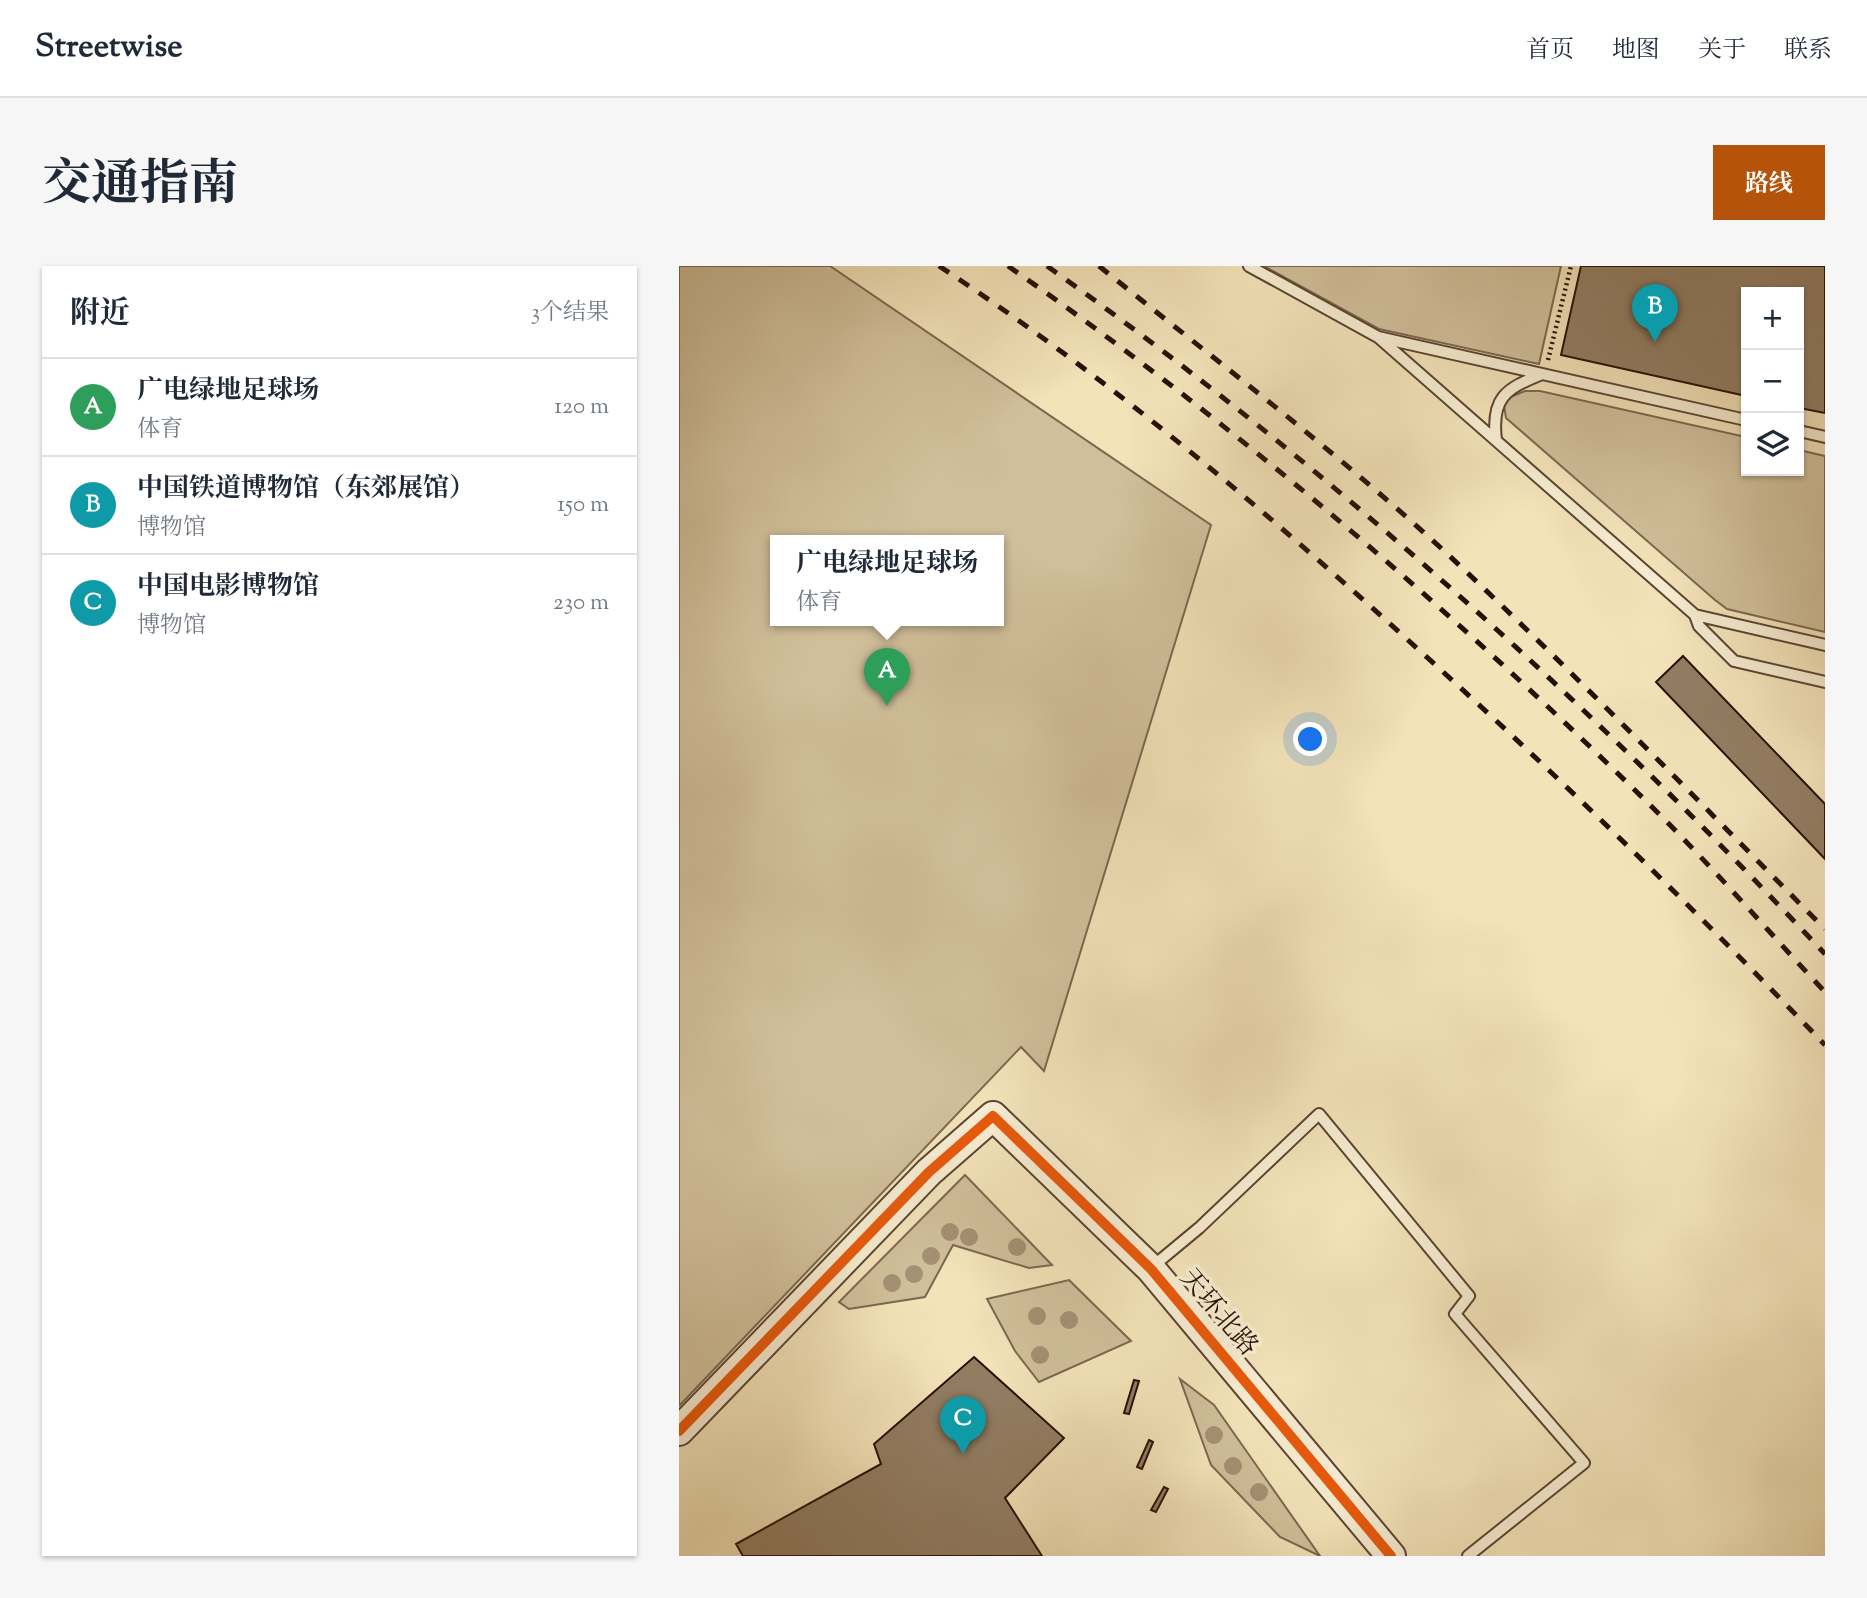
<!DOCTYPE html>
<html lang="zh">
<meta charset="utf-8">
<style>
body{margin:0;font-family:"Sorts Mill Goudy","Noto Serif SC",serif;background:#f6f6f7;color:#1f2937}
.controls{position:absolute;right:21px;top:21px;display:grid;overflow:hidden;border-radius:0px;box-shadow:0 2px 5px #0004}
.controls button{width:63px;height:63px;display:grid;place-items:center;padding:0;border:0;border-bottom:2px solid #e0e1e3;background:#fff;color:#1f2937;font:35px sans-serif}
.you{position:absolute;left:632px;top:474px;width:24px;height:24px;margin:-18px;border:5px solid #fff;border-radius:50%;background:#1a73e8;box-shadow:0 0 0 10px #1a73e833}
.badge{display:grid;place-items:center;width:46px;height:46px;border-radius:50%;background:#b45309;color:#fff;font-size:23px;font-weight:700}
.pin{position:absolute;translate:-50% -58px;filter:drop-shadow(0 2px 4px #0008)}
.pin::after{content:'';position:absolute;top:37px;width:24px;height:21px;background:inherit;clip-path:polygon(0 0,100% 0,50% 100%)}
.popup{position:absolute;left:91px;top:269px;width:234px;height:91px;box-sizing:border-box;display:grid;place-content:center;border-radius:0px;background:#fff;filter:drop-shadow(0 2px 5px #0005);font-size:23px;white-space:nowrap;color:#747a83}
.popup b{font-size:26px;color:#1f2937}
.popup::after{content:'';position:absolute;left:50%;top:100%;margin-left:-14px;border:14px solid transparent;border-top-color:#fff}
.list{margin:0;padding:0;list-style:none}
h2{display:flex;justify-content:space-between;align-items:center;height:91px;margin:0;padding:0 28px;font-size:30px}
h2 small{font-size:23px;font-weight:400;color:#747a83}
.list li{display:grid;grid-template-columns:46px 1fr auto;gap:21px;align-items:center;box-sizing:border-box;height:98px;padding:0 28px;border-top:2px solid #e0e1e3}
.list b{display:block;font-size:26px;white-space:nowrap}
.list p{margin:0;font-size:23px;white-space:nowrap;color:#747a83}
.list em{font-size:23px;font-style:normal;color:#747a83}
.icon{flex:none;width:38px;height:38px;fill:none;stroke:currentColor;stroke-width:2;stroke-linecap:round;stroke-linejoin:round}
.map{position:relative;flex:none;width:1146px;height:1290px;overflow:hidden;border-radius:0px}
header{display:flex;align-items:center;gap:42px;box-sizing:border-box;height:98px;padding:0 35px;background:#fff;border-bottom:2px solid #e0e1e3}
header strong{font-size:33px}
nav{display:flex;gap:38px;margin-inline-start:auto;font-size:24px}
.intro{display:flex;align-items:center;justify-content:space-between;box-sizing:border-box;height:168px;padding:0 42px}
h1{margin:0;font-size:49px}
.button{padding:18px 32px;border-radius:0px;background:#b45309;color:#fff;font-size:24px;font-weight:700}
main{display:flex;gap:42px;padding:0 42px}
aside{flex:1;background:#fff;border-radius:0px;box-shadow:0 2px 5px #0004}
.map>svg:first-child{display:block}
.grass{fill:#d0bf9a;stroke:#7c6750;stroke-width:2;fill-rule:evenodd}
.building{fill:#927d63;stroke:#280f05;stroke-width:2}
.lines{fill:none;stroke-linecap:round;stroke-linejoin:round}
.service-casing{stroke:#5b4432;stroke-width:14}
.tertiary-casing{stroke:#5b4432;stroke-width:32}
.path{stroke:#280f05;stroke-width:4.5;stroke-dasharray:2 3.5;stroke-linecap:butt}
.service{stroke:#f7edd2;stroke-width:10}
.tertiary{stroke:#f7edd2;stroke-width:28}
.rail{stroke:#280f05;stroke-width:5;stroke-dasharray:12 12;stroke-linecap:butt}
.cycleway-casing{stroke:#f7edd2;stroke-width:15}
.cycleway{stroke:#e8590c;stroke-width:10}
.tree{fill:#a49073}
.labels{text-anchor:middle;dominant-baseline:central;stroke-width:7;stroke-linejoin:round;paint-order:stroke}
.street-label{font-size:26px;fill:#280f05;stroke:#f7edd2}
</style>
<header>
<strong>Streetwise</strong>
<nav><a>首页</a><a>地图</a><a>关于</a><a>联系</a></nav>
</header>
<div class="intro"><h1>交通指南</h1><a class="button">路线</a></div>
<main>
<aside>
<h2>附近<small>3个结果</small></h2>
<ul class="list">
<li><span class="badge" style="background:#2e9e5b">A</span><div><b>广电绿地足球场</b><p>体育</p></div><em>120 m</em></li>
<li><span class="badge" style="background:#0f9aa8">B</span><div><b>中国铁道博物馆（东郊展馆）</b><p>博物馆</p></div><em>150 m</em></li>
<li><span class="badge" style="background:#0f9aa8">C</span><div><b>中国电影博物馆</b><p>博物馆</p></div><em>230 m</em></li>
</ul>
</aside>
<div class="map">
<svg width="1146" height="1290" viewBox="0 0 1146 1290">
<rect width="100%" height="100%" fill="#f3e3b9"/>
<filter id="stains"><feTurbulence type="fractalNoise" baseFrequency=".00286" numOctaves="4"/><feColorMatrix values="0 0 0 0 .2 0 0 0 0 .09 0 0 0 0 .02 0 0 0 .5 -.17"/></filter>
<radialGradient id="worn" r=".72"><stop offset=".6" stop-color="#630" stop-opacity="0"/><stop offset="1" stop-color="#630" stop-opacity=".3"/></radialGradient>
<path class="grass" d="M0,0H151L532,259L365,805L342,781L0,1140ZM96,274H320V354H96Z
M585,0H882L860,98L700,63Z
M846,125H861L1067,171V205H1120V184L1146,190V366L1048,343L1036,334L827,152L825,140L829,132Z
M286,909L373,999L350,1002L274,979L246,1031L170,1043L160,1036Z
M390,1014L452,1075L360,1116L336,1085L308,1033Z
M501,1113L535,1139L641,1290L601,1271L532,1199Z"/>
<path class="building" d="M902,0H1146V147L1120,142V26H1067V130L882,89Z
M1004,390L1146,538V593L977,416Z
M295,1091L385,1172L326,1232L363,1290H64L57,1278L202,1198L195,1178Z
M455,1114L460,1115L450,1148L445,1147Z
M470,1174L474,1176L463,1203L458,1201Z
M485,1221L489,1223L477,1246L472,1244Z"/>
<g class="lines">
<g class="service-casing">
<path id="service" d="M570,0L699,71L1067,154
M699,71L1016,349L1020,360L1055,395L1146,416
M1120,165L1146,171
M817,174C812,132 826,123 863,108
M1016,349L1146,379
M473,1001L520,962L640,848L790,1030L776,1048L905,1197L789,1290"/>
</g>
<g class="tertiary-casing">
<path id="tertiary" d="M0,1165L250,906L314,850L472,1003L712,1290"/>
</g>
<path class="path" d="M869,94L892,0"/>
<use href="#service" class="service"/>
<use href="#tertiary" class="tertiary"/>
<path class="rail" d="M260,0C424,108 575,235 720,366C867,498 1009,636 1146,779
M329,0C555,157 773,344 969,537C1031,598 1087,663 1146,726
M368,0C651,201 909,435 1146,688
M420,0C535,93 654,183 763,283C895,406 1019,535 1146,663"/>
<g class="cycleway-casing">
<path id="cycleway" d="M0,1165L250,906L314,850L472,1003L712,1290"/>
</g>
<use href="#cycleway" class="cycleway"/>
</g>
<g class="tree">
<circle cx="271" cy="966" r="9"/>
<circle cx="290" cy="971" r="9"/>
<circle cx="338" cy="981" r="9"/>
<circle cx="252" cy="990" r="9"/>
<circle cx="235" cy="1008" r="9"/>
<circle cx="213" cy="1017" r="9"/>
<circle cx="358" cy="1050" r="9"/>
<circle cx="390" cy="1054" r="9"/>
<circle cx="361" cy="1089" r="9"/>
<circle cx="535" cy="1169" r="9"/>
<circle cx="554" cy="1200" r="9"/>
<circle cx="580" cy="1226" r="9"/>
</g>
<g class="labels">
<g class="street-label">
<text transform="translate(539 1047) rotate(50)">天环北路</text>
</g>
</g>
<rect width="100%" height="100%" filter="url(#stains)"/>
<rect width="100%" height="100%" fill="url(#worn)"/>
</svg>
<div class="controls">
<button>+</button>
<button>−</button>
<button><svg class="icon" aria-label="layers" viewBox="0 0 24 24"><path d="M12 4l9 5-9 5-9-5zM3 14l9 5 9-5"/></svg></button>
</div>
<div class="you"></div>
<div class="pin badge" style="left:208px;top:440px;background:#2e9e5b">A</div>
<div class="popup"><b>广电绿地足球场</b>体育</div>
<div class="pin badge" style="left:976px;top:76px;background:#0f9aa8">B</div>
<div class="pin badge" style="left:284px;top:1188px;background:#0f9aa8">C</div>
</div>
</main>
